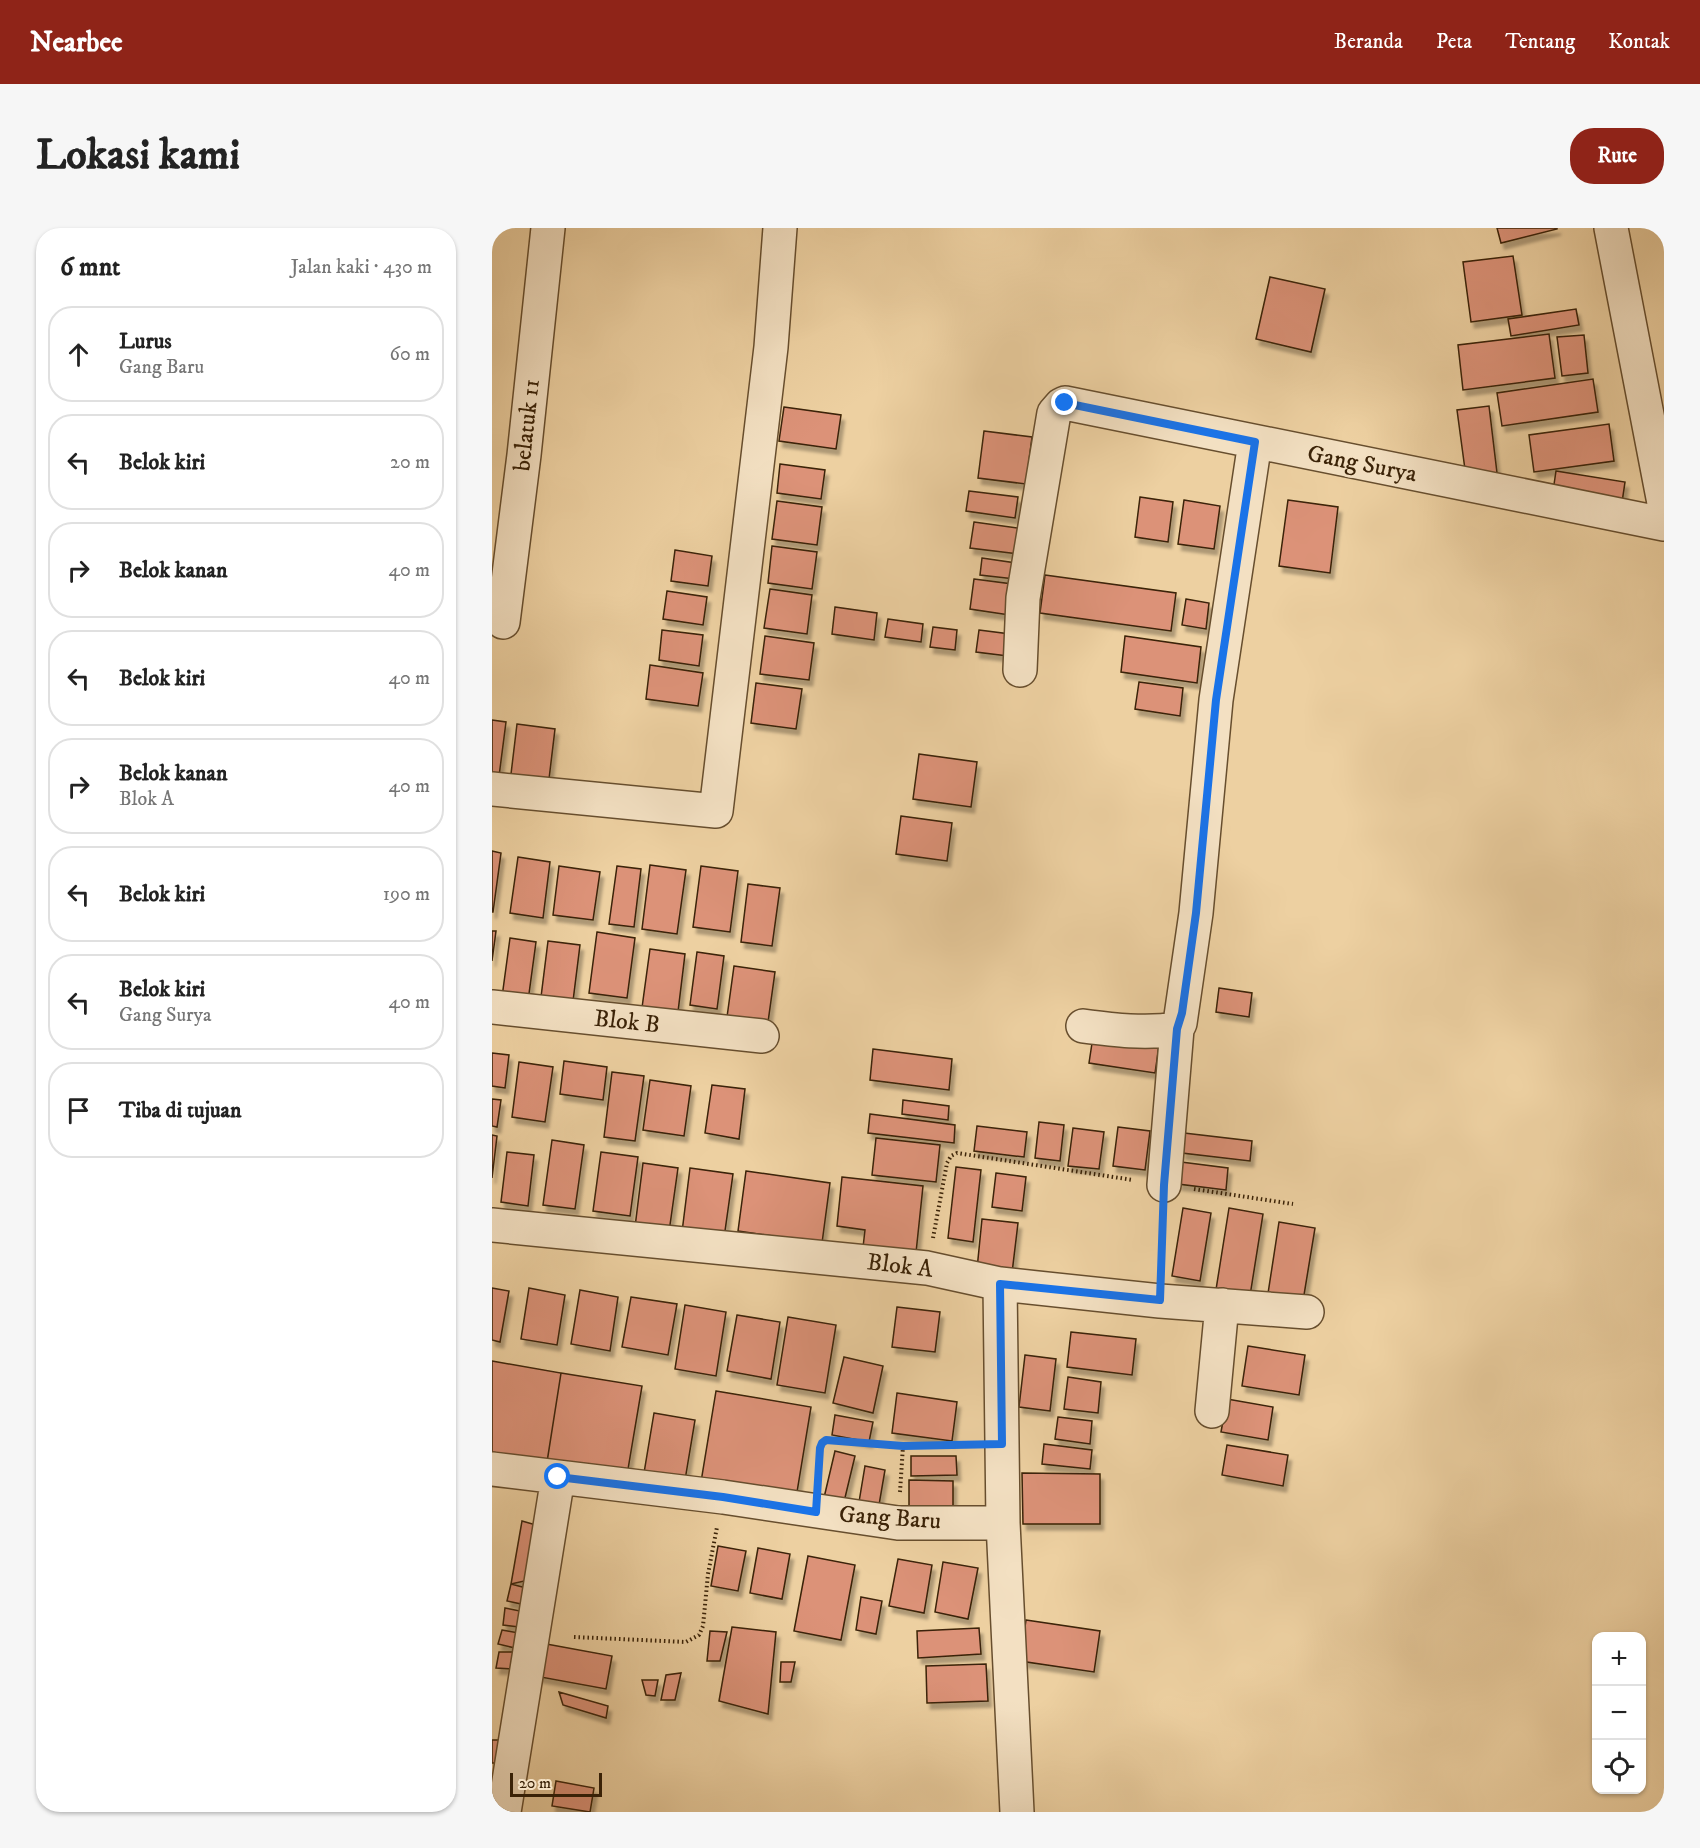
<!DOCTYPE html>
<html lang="id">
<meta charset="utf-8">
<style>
body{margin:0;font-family:"IM FELL DW Pica",serif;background:#f6f6f6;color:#222}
.controls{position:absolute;right:18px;bottom:18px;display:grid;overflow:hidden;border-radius:12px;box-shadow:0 2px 4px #0004}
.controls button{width:54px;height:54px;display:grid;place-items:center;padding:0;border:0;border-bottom:2px solid #e0e0e0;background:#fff;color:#222;font:30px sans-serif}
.scale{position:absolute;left:18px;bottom:15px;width:92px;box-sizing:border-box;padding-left:6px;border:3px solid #3a2207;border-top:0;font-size:16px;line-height:21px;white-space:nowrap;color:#3a2207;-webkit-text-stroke:4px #f3e0c2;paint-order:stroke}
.stop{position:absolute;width:18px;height:18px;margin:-14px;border:4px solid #1a73e8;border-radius:50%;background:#fff}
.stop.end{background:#1a73e8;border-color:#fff;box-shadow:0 2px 6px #0008}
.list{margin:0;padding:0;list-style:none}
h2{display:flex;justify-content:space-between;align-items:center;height:78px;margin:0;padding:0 24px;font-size:26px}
h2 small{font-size:20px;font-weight:400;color:#767676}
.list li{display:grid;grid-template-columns:39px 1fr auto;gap:18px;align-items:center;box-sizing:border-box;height:96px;margin:0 12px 12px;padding:0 12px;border:2px solid #e0e0e0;border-radius:24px}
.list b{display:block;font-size:22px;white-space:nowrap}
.list p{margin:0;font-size:20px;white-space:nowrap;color:#767676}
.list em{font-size:20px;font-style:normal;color:#767676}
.icon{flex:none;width:33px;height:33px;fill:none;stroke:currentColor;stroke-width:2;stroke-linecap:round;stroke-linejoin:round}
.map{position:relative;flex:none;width:1172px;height:1584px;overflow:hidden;border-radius:24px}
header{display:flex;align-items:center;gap:36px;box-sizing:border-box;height:84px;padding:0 30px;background:#8f2418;color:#fff}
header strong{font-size:28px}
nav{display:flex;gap:33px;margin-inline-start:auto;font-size:21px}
.intro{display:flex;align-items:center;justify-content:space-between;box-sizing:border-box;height:144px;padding:0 36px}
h1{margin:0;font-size:42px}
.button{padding:15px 27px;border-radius:24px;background:#8f2418;color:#fff;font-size:21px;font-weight:700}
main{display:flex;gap:36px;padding:0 36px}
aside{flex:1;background:#fff;border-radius:24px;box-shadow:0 2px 4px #0004}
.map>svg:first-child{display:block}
.building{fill:#dc9278;stroke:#3a2207;stroke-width:1.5;filter:url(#shadow)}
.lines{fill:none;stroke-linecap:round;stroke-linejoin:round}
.minor-casing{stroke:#674e2e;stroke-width:36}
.path{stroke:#3a2207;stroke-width:4;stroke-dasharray:1.5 3;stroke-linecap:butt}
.minor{stroke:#f3e0c2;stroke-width:33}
.route{stroke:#1a73e8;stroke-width:8}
.labels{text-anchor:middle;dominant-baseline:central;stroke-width:5;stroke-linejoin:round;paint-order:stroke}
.street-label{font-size:24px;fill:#3a2207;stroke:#f3e0c2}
</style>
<header>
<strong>Nearbee</strong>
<nav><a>Beranda</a><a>Peta</a><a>Tentang</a><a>Kontak</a></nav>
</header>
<div class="intro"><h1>Lokasi kami</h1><a class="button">Rute</a></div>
<main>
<aside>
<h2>6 mnt<small>Jalan kaki · 430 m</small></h2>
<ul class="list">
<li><svg class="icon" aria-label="ahead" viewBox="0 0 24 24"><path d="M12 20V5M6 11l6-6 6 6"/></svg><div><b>Lurus</b><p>Gang Baru</p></div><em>60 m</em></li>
<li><svg class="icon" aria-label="left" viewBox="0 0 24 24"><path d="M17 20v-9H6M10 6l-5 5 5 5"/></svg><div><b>Belok kiri</b></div><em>20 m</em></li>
<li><svg class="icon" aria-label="right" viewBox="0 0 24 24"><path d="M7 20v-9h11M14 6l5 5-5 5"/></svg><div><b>Belok kanan</b></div><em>40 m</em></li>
<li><svg class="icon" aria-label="left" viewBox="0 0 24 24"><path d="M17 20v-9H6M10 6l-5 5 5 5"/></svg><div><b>Belok kiri</b></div><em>40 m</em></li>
<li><svg class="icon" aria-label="right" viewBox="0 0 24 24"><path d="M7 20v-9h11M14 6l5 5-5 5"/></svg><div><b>Belok kanan</b><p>Blok A</p></div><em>40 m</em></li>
<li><svg class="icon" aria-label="left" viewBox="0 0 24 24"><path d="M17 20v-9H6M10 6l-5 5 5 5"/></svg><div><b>Belok kiri</b></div><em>190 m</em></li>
<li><svg class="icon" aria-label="left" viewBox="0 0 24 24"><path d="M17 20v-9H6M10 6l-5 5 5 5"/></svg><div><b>Belok kiri</b><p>Gang Surya</p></div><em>40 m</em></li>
<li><svg class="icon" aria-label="arrive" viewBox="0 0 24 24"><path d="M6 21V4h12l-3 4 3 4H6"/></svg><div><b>Tiba di tujuan</b></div></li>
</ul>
</aside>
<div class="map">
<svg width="1172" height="1584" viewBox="0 0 1172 1584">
<defs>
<filter id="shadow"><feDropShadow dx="3.5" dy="6" stdDeviation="1.5" flood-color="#0004"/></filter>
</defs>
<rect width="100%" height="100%" fill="#edd0a1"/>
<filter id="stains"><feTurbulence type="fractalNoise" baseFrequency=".00333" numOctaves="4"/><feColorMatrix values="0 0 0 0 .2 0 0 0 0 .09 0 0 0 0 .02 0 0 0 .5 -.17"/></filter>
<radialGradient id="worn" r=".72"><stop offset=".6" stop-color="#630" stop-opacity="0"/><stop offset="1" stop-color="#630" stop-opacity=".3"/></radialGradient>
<path class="building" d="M1005,0H1065V1L1009,15Z
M1021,28L1030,87L979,94L971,34Z
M778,49L833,61L819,124L764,111Z
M1084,81L1087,97L1019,108L1016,91Z
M1057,106L1063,150L971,162L966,117Z
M1092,107L1096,145L1070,148L1065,109Z
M1101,151L1106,184L1010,198L1005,165Z
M997,178L1005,245L974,249L965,182Z
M292,179L349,187L344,221L287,213Z
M1117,196L1122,233L1042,244L1037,207Z
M492,203L540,209L534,256L486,250Z
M288,236L333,242L329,271L285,265Z
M1064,243L1133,254L1129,281L1060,270Z
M477,263L526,269L523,290L474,283Z
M648,269L681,274L676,314L643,309Z
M692,272L728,278L722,321L686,316Z
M796,272L846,279L838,345L787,338Z
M285,273L330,279L325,317L280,311Z
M482,294L539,302L535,327L478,320Z
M280,318L325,324L320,361L276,355Z
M183,322L220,328L216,358L179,353Z
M490,330L524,335L523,351L488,347Z
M553,347L684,365L679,403L548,385Z
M482,351L528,357L524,388L478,381Z
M278,361L320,367L315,406L272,400Z
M175,363L215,369L211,397L171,391Z
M694,371L717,375L714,401L690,397Z
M343,379L385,385L382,412L340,406Z
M396,391L431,396L429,414L393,409Z
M441,399L465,402L463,422L438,419Z
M170,402L211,407L207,438L167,432Z
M487,402L526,407L524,429L484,424Z
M273,408L322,415L317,452L268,446Z
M633,408L709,419L705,455L629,444Z
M158,437L211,445L206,478L154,471Z
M647,454L691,460L688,488L643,481Z
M264,455L310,461L304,501L259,495Z
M0,492L14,494L6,556L0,555Z
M25,496L63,501L57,551L19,546Z
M427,526L485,534L479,579L421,571Z
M409,588L460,595L455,633L404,626Z
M0,623L9,625L1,684H0Z
M26,629L58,634L51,690L18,685Z
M158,637L194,642L185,706L150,701Z
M67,638L108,644L101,692L61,687Z
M125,638L149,641L142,699L117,696Z
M209,638L246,643L238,704L201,699Z
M256,656L288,660L280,718L249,714Z
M0,703H4L0,733Z
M105,704L143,710L135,770L97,765Z
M18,710L44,714L36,773L10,769Z
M56,713L88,717L81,773L49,769Z
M158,721L193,726L185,792L149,787Z
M205,724L232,728L225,781L198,777Z
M242,738L283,744L276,794L235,789Z
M727,760L760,765L757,789L724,784Z
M602,802L668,811L663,845L597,835Z
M381,821L460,831L457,862L378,852Z
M0,825L17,827L13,860L0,858Z
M72,833L115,839L111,872L68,866Z
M27,834L61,839L53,894L20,889Z
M120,844L152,848L143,913L112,909Z
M158,852L199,858L192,908L151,902Z
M220,857L253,861L247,911L213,905Z
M0,871L9,872L5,899L0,898Z
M411,872L457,878L456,892L410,886Z
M378,886L463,897L462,915L376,905Z
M547,894L572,897L568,933L543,930Z
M485,898L535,904L532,929L482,923Z
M626,899L658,903L653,942L621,938Z
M581,900L612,904L607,941L576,938Z
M692,905L760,913L758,933L690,925Z
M0,907L5,908L0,950Z
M384,910L448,917L444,954L380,947Z
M60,912L92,917L83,981L51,977Z
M15,924L42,927L36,978L9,974Z
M109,924L146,929L138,988L101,983Z
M689,934L736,940L734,962L686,956Z
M151,935L186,940L177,1004L143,999Z
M464,939L489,942L481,1014L456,1010Z
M198,940L241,946L232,1010L190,1004Z
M254,943L338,955L330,1015L246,1003Z
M504,945L534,949L530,983L500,979Z
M350,949L431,958L423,1034L370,1028L373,1002L345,998Z
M691,980L719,985L708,1053L680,1048Z
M737,980L771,986L757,1074L723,1068Z
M490,991L526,995L520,1045L485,1041Z
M787,994L823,1000L810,1079L775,1072Z
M0,1060L17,1063L8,1114L0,1112Z
M37,1060L73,1067L65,1117L29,1111Z
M88,1062L126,1069L118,1123L79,1116Z
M139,1069L185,1076L176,1127L130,1119Z
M193,1077L234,1084L224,1148L183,1141Z
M405,1079L448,1084L443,1124L400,1119Z
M245,1087L288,1094L279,1151L235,1143Z
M296,1089L344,1097L333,1165L285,1157Z
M579,1104L644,1111L640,1147L575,1139Z
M756,1118L813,1127L807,1167L750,1158Z
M533,1127L564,1131L558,1183L527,1179Z
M352,1129L391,1138L381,1185L341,1175Z
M0,1133L69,1145L55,1234L0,1224Z
M69,1145L150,1158L135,1247L55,1234Z
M576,1149L609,1154L606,1185L572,1181Z
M224,1163L319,1179L304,1270L209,1254Z
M405,1165L465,1174L460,1213L400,1205Z
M735,1171L781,1179L776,1212L729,1204Z
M162,1185L203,1192L192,1258L151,1251Z
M343,1187L381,1194L377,1214L340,1207Z
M566,1189L600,1193L598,1216L563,1211Z
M552,1216L600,1222L598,1241L550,1236Z
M735,1217L796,1227L791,1258L730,1247Z
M343,1223L363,1228L351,1278L331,1274Z
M419,1228H464L465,1247L419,1248Z
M373,1238L393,1242L387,1277L367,1274Z
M530,1245L608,1246V1296H531Z
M417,1252L461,1253V1279H417Z
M30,1293L44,1297L37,1352L19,1356Z
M226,1318L254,1323L246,1363L219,1358Z
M266,1320L298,1326L290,1371L258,1365Z
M316,1328L363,1337L349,1412L302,1403Z
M406,1331L440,1337L432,1385L397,1378Z
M451,1334L486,1340L476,1391L443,1384Z
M19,1356L38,1361L34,1377L15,1373Z
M369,1369L390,1373L384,1406L364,1402Z
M13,1380L33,1384L27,1399L11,1397Z
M534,1392L608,1403L602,1444L528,1433Z
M240,1399L284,1404L276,1486L227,1473Z
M487,1400L489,1426L426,1430L425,1403Z
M10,1402L27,1405L23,1420L6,1416Z
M218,1403L235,1404L228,1433H215Z
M49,1415L120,1428L114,1461L43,1448Z
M7,1424H22L21,1441L4,1440Z
M289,1434H303L299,1454H288Z
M494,1436L496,1473L435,1475L434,1438Z
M189,1445L183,1472H169L174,1447Z
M150,1452H166L163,1468L154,1467Z
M67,1464L116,1478L114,1490L71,1477Z
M0,1512H9L8,1535H0Z
M64,1553L102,1560L98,1584L60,1578Z"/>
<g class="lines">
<g class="minor-casing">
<path id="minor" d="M1119,0L1172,275
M11,394L32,227L56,0
M528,442L531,370L562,185L569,177L573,175L1172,296
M0,561L224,583L279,119L288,0
M0,779L270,808
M591,798C622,802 653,806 685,801L688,795L704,685L724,472L763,214
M672,957L685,801
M0,997L435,1040L508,1056L668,1073L815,1084
M508,1056L511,1295L525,1584
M720,1183L730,1077
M0,1241L231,1269L406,1295H511
M12,1584L66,1249"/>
</g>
<path class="path" d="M702,961L801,976
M441,1010L455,935L459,928L465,925L641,952
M669,1042L671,986
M326,1253L328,1220L330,1215L334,1212L411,1218L478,1217
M408,1264L411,1218
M82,1409L194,1414L207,1407L211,1398L216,1346L225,1299"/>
<use href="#minor" class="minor"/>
</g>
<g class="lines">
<path class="route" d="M66,1249L231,1269L324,1284L328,1220L330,1215L334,1212L411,1218L510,1216L508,1056L668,1072L672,957L685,801L690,785L704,685L724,472L763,214L573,175"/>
</g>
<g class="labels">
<g class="street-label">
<text transform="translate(35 197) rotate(-84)">belatuk 11</text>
<text transform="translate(870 236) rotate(11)">Gang Surya</text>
<text transform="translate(135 794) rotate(6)">Blok B</text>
<text transform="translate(408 1038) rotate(7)">Blok A</text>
<text transform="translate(398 1290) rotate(4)">Gang Baru</text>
</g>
</g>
<rect width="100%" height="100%" filter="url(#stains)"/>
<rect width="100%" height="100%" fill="url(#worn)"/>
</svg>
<div class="controls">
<button>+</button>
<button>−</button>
<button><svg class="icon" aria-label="locate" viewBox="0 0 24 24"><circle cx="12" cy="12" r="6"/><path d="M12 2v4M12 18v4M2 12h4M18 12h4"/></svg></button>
</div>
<div class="scale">20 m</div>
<div class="stop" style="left:66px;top:1249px"></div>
<div class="stop end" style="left:573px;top:175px"></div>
</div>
</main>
